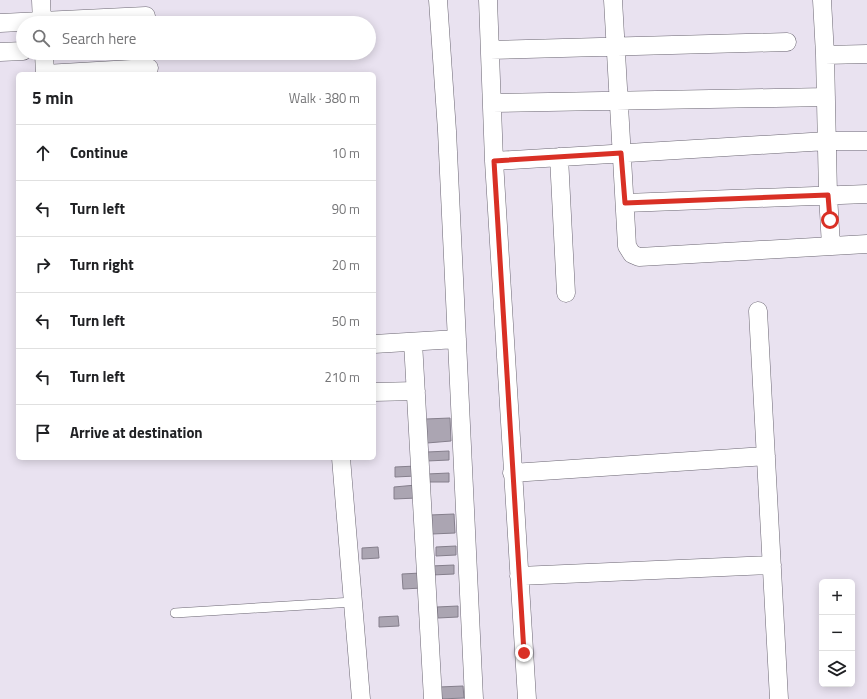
<!DOCTYPE html>
<meta charset="utf-8">
<style>
body{margin:0;font-family:"Titillium Web",sans-serif;background:#f2f2f2;color:#202124}
.controls{position:absolute;right:12px;bottom:12px;display:grid;overflow:hidden;border-radius:6px;box-shadow:0 2px 10px #0003}
.controls button{width:36px;height:36px;display:grid;place-items:center;padding:0;border:0;border-bottom:1px solid #e0e0e0;background:#fff;color:#202124;font:20px sans-serif}
.stop{position:absolute;width:12px;height:12px;margin:-9px;border:3px solid #d93025;border-radius:50%;background:#fff}
.stop.end{background:#d93025;border-color:#fff;box-shadow:0 1px 4px #0008}
.list{margin:0;padding:0;list-style:none}
h2{display:flex;justify-content:space-between;align-items:center;height:52px;margin:0;padding:0 16px;font-size:17px}
h2 small{font-size:13px;font-weight:400;color:#757577}
.list li{display:grid;grid-template-columns:26px 1fr auto;gap:12px;align-items:center;box-sizing:border-box;height:56px;padding:0 16px;border-top:1px solid #e0e0e0}
.list b{display:block;font-size:15px;white-space:nowrap}
.list em{font-size:13px;font-style:normal;color:#757577}
.icon{flex:none;width:22px;height:22px;fill:none;stroke:currentColor;stroke-width:2;stroke-linecap:round;stroke-linejoin:round}
.map{position:relative;flex:none;width:867px;height:699px;overflow:hidden}
.search{position:absolute;background:#fff;box-shadow:0 2px 10px #0003;left:16px;top:16px;width:360px;height:44px;display:flex;align-items:center;gap:10px;box-sizing:border-box;padding:0 14px;border-radius:22px;color:#757577;font-size:15px}
.panel{position:absolute;background:#fff;box-shadow:0 2px 10px #0003;left:16px;top:72px;width:360px;height:388px;border-radius:6px}
.map>svg:first-child{display:block}
.building{fill:#aba5b2;stroke:#857f8c}
.lines{fill:none;stroke-linecap:round;stroke-linejoin:round}
.service-casing{stroke:#6b6672;stroke-width:10}
.minor-casing{stroke:#6b6672;stroke-width:19}
.service{stroke:#fff;stroke-width:9}
.minor{stroke:#fff;stroke-width:18}
.route{stroke:#d93025;stroke-width:5}
</style>
<div class="map">
<svg width="867" height="699" viewBox="0 0 867 699">
<rect width="100%" height="100%" fill="#e9e2f0"/>
<path class="building" d="M450,418L451,441L427,443L426,419Z
M449,451V460L427,461V452Z
M416,466V476L395,477V467Z
M449,473V482H427V474Z
M416,485L417,498L394,499V487Z
M454,514L455,533L432,534L430,515Z
M456,546V555L436,556V547Z
M378,547L379,558L362,559V548Z
M454,565V574L432,575L431,566Z
M421,573L422,588L403,589L402,574Z
M458,606V617L438,618L437,607Z
M398,616L399,626L379,627V617Z
M463,686L464,698L440,699L439,687Z"/>
<g class="lines">
<g class="service-casing">
<path id="service" d="M175,613L353,602"/>
</g>
<g class="minor-casing">
<path id="minor" d="M41,0L42,23
M438,0L447,131L474,699
M488,0L494,161L527,699
M613,0L627,246L632,254L639,257L867,244
M822,0L825,55L828,195L831,246
M0,23L146,16
M490,50L787,42
M0,52L23,51
M44,53L45,74
M825,55L867,54
M45,74L149,68
M492,103L826,97
M559,157L566,293
M494,161L827,141H867
M625,203L867,194
M758,311L779,699
M413,342L433,699
M374,344L457,339
M374,392L416,391
M341,458L361,699
M512,473L766,456
M519,576L772,565"/>
</g>
<use href="#service" class="service"/>
<use href="#minor" class="minor"/>
</g>
<g class="lines">
<path class="route" d="M524,653L494,161L621,153L625,203L828,195L830,220"/>
</g>
</svg>
<div class="controls">
<button>+</button>
<button>−</button>
<button><svg class="icon" aria-label="layers" viewBox="0 0 24 24"><path d="M12 4l9 5-9 5-9-5zM3 14l9 5 9-5"/></svg></button>
</div>
<div class="stop" style="left:830px;top:220px"></div>
<div class="stop end" style="left:524px;top:653px"></div>
<div class="search"><svg class="icon" aria-label="search" viewBox="0 0 24 24"><circle cx="10" cy="10" r="6"/><path d="M15 15l6 6"/></svg>Search here</div>
<section class="panel">
<h2>5 min<small>Walk · 380 m</small></h2>
<ul class="list">
<li><svg class="icon" aria-label="ahead" viewBox="0 0 24 24"><path d="M12 20V5M6 11l6-6 6 6"/></svg><div><b>Continue</b></div><em>10 m</em></li>
<li><svg class="icon" aria-label="left" viewBox="0 0 24 24"><path d="M17 20v-9H6M10 6l-5 5 5 5"/></svg><div><b>Turn left</b></div><em>90 m</em></li>
<li><svg class="icon" aria-label="right" viewBox="0 0 24 24"><path d="M7 20v-9h11M14 6l5 5-5 5"/></svg><div><b>Turn right</b></div><em>20 m</em></li>
<li><svg class="icon" aria-label="left" viewBox="0 0 24 24"><path d="M17 20v-9H6M10 6l-5 5 5 5"/></svg><div><b>Turn left</b></div><em>50 m</em></li>
<li><svg class="icon" aria-label="left" viewBox="0 0 24 24"><path d="M17 20v-9H6M10 6l-5 5 5 5"/></svg><div><b>Turn left</b></div><em>210 m</em></li>
<li><svg class="icon" aria-label="arrive" viewBox="0 0 24 24"><path d="M6 21V4h12l-3 4 3 4H6"/></svg><div><b>Arrive at destination</b></div></li>
</ul>
</section>
</div>
